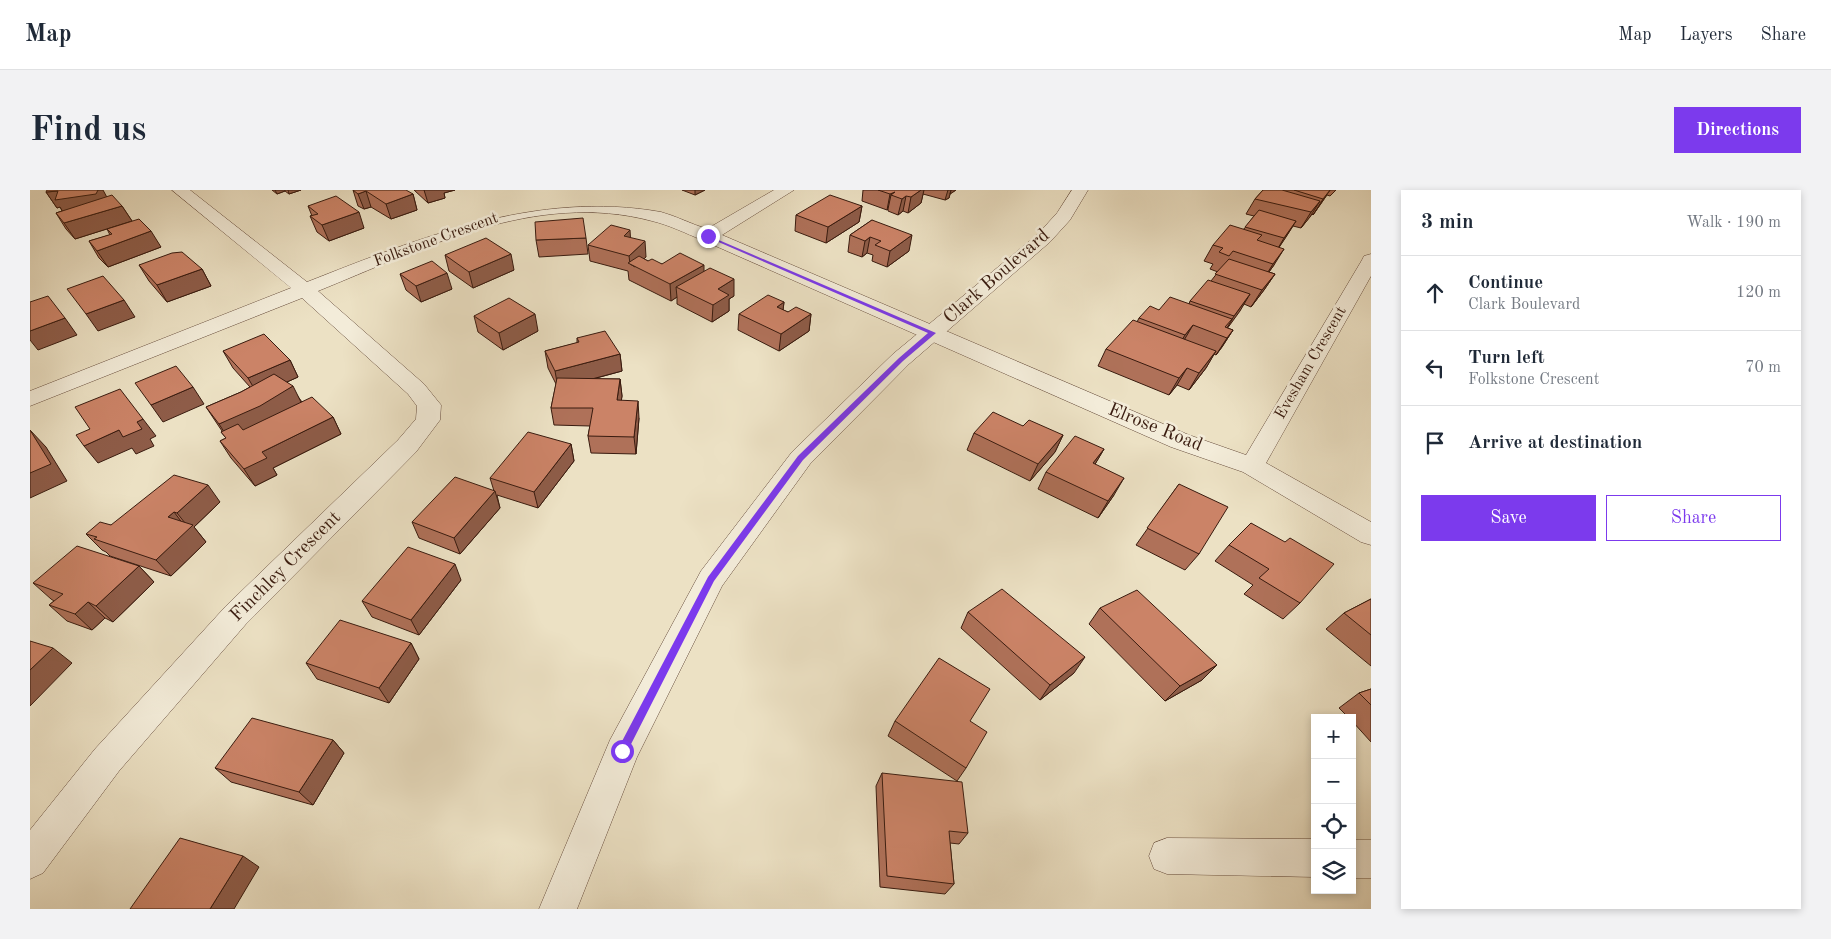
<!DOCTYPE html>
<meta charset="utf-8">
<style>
body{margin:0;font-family:"Old Standard TT",serif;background:#f2f2f3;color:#1f2937}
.controls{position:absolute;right:15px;bottom:15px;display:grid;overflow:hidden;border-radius:0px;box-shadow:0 2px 8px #0003}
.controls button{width:45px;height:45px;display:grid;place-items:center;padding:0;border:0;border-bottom:1px solid #e0e1e3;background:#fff;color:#1f2937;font:25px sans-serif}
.stop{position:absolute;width:15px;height:15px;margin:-11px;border:4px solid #7c3aed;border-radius:50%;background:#fff}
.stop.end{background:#7c3aed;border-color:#fff;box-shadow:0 1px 5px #0008}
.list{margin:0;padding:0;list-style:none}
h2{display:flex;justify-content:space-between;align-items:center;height:65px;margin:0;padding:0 20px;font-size:21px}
h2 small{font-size:16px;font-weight:400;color:#747a83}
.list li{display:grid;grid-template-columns:32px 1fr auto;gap:15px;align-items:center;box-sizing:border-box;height:75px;padding:0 20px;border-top:1px solid #e0e1e3}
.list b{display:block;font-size:19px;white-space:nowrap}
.list p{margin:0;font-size:16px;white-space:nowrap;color:#747a83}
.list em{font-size:16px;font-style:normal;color:#747a83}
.actions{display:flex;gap:10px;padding:15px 20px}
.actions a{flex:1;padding:11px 0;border:1px solid #7c3aed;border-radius:0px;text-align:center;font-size:18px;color:#7c3aed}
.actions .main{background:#7c3aed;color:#fff}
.icon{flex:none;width:28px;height:28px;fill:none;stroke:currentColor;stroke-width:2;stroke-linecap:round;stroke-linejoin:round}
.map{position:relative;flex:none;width:1341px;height:719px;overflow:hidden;border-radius:0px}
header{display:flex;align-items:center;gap:30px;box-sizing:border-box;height:70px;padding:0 25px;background:#fff;border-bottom:1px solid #e0e1e3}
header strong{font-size:24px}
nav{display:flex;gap:28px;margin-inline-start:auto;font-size:18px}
.intro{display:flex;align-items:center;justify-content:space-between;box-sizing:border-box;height:120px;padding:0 30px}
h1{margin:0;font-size:35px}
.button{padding:12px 22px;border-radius:0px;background:#7c3aed;color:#fff;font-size:18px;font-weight:700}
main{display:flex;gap:30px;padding:0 30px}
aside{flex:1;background:#fff;border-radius:0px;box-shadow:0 2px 8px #0003}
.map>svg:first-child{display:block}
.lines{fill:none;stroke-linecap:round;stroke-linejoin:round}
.minor-casing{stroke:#664c3c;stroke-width:1}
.tertiary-casing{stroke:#664c3c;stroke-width:1}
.minor{fill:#f3ecd9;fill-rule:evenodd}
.tertiary{fill:#f3ecd9;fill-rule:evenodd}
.wall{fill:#af7159;stroke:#391b0f}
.shaded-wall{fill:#8e5c48;stroke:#391b0f}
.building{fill:#cb8367;stroke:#391b0f}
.route{fill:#7c3aed}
.labels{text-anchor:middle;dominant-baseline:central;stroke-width:5;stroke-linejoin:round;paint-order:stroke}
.far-street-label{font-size:16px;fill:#391b0f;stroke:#f3ecd9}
.street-label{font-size:19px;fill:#391b0f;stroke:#f3ecd9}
</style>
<header>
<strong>Map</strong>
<nav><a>Map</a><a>Layers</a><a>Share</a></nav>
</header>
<div class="intro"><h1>Find us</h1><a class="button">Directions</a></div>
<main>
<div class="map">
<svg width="1341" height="719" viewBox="0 0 1341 719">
<rect width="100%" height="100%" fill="#ece1c4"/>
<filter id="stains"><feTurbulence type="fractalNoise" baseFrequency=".004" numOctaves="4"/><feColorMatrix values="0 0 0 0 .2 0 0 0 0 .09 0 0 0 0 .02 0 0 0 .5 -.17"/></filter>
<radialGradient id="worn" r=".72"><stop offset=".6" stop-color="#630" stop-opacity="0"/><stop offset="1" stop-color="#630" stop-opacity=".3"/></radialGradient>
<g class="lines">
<g class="minor-casing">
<path id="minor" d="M142,0H160L277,92C389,48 507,0 631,22C646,26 661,34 677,39L744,0H764L692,45L1159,245L1216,265L1332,70L1334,66L1341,64V86L1236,273L1341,332V355L1331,352L1213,282L1141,257L672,50C655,43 639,35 622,31C506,0 392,59 288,101L394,194L411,215L410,230L386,262L216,434L89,581L13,683L0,689V640L65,559L196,416L368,250L386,229L387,216L378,204L272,108L0,216V201L261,98Z
M1137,648L1285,649V687L1137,684L1124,679L1119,666L1124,653Z
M1322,650H1341V688H1322Z"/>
</g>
<g class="tertiary-casing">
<path id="tertiary" d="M1042,0H1058L1040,30L1020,52L879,174L780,274L692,396L607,567L547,719H509L580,550L671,381L762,262L863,164L1008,44L1027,23Z"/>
</g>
<use href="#minor" class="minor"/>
<use href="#tertiary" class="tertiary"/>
</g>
<path class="wall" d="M242,0H271L259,4L255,1L247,4Z
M323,0L383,4L387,20L361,29L341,17L334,19L328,16Z
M384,0H425L414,3L415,8L398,13Z
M652,0H675L665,5Z
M833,0H926L920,4L919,8L915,10L893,4L891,13L878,23L873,21L868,25L858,21V19L857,20L832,11Z
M1233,0H1306L1300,6L1297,5L1283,25L1282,24L1271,38L1263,36L1249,57L1244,75L1239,82L1245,84L1234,100L1221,117L1214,114L1197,138L1203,140L1192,157L1186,165L1184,164L1176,178L1159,200L1147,195L1139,205L1068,176L1076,159L1107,132L1109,128L1129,120L1159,114L1160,111L1181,91L1188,82L1180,79L1183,74L1174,71L1183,55L1214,39L1224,26L1216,24L1225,9Z
M73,1L76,7L92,16L102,31L45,49L36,39L26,23L32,21L30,17L27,18L16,2Z
M278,16L334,38L299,51L287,42L280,26H282Z
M832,16L829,32L796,53L765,41L766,25Z
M842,30L879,61L857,77L842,71L843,65L837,63L832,67L818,62L820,45Z
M77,39L131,57L78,77L69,68L59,51L80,45Z
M600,47L616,67L614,69L618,71L632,74L674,81L704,106L699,109V121L682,132L647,114V107L641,111L599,90L598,81L560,71L558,55Z
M556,48L558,64L509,67L506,50Z
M415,65L484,80L443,98L419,81Z
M109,75L172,79L181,96L137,112L119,91Z
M370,84L422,99L391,112L376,100Z
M754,112L753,120L758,122L781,124L779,141L749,161L708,140L709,124Z
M444,126L508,141L473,160L448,142Z
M547,148L590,164L592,181L563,189H590L592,206L591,211L609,228L606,264L561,263L558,246L560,236L524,235L521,218L526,194L518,178L515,161L547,153Z
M193,161L260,170L268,187L257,192L272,212L303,227L311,244L243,278L247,285L225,296L201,268L190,251L196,248L191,242L192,241L176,217L211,202L220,197L203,178Z
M993,236L1033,245L1025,262L1000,291L937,260L944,243Z
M541,254L544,271L508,318L467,305L470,318L430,364L389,348L382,332L464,301L460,288Z
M1074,259L1065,274L1084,305L1068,328L1008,299L1016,282Z
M1149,294L1169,364L1155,380L1106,355Z
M190,312L164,337L176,352L141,386L80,366L76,362L72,360L56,344L81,335Z
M1221,333L1270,413L1253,429L1214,404L1223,395L1185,371L1199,355Z
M109,376L124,392L83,432L75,428L62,440L37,431L19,415L24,411L21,409L3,393Z
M431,390L389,445L342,427L332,411Z
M1341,409V476L1296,439L1314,423Z
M1070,418L1187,475L1172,490L1135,511L1059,434Z
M938,422L1044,483L1010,510L931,438Z
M381,453L389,469L359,513L287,489L276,473Z
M1341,499V552L1322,531V528H1319L1309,518L1329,503Z
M865,531H940L936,578L927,591L858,546Z
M303,550L314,563L283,615L201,592L185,578Z
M852,583L938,643L929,654L920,653L924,694L915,704L850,697L846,596Z"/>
<path class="shaded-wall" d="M73,0L79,11L35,25L30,17L27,18L16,2L28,1Z
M245,0H255V1L247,4Z
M258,0H271L259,4Z
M394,0H425L414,3L415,8L398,13Z
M665,0H675L665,5Z
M891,0H894L891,13L878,23L881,7Z
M918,0H921L919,8L915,10Z
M921,0H926L920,4Z
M1300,0L1292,12L1283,25L1293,9Z
M336,1L341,17L334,19L328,4Z
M865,2L861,5L858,19L857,20L860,4Z
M383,4L387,20L361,29L356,14Z
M876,6L873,21L868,25L872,9Z
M1290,11L1280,27L1271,38L1281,22Z
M92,16L102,31L45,49L34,33Z
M832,16L829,32L796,53L798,37Z
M329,22L334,38L299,51L292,35Z
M1266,31L1256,47L1244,65L1254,48Z
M600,40L601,56L594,46Z
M121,41L131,57L78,77L67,61Z
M882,45L879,61L857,77L860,61Z
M840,47L837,63L832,67L835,51Z
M615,51L616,67L605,77L600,74L599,66Z
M1254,59L1244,75L1233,90L1243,74Z
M481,64L484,80L443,98L439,82Z
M674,75V91L646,97L647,107L641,111L640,94Z
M172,79L181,96L137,112L127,95Z
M417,83L422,99L391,112L386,96Z
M1245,84L1234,100L1221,117L1232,100Z
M704,89V106L699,109V121L682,132L683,115L688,99Z
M1220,104L1210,121L1194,143L1204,126Z
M94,110L105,127L68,141L56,124Z
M754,112L752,128L747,117Z
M505,124L508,141L473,160L469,143Z
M781,124L779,141L749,161L751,144Z
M35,128L47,145L8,160L0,150V141Z
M1163,135L1153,152L1145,162L1155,145Z
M1203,140L1192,157L1186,165L1197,148Z
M1186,161L1176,178L1159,200L1169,183Z
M590,164L592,181L528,198L525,181Z
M260,170L268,187L228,205L218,188Z
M1157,178L1147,195L1139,205L1149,188Z
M590,189L592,206L589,228L587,210Z
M263,196L272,214L200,251L189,234Z
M163,197L174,214L133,232L121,215Z
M608,211L609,228L606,264L604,247Z
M303,227L311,244L243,278L247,285L225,296L214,279L232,262Z
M113,229L126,246L120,249L124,256L106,264L102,258L68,273L54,256Z
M0,240L16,257L37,291L0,308Z
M1033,245L1025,262L1000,291L1008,274Z
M541,254L544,271L508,318L504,302Z
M1074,259L1064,276L1063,273Z
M1094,288L1084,305L1068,328L1078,311Z
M178,295L190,312L164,337L176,352L141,386L126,370L159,338L147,323Z
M465,301L470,318L430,364L424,348Z
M144,322L157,339L138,327Z
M425,374L431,390L389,445L381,430Z
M109,376L124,392L83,432L66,416Z
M58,412L75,428L62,440L45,424Z
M381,453L389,469L359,513L349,498Z
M23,458L42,473L0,516V480Z
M1055,467L1044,483L1010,510L1020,495Z
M1187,475L1172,490L1135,511L1150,496Z
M303,550L314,563L283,615L269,602Z
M213,666L229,677L204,719H180Z"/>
<path class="building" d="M17,0H68L66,4L25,10L28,1L16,2Z
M323,0H376L383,4L356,14L336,1L328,4Z
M848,0H891L881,7L876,6L872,9L861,5L865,2L860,4Z
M1233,0H1252L1290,11L1281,22L1225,9Z
M1264,0H1300L1293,9Z
M82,5L92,16L34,33L26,23Z
M800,5L832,16L798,37L766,25Z
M306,6L329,22L292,35L280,26L288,24L278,16Z
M1229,20L1266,31L1254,48L1215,37Z
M553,28L556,48L506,50L505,32Z
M109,29L121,41L67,61L59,51L82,44L77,39Z
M842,30L882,45L860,61L845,55L851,51L840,47L835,51L820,45Z
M581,35L600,40L594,46L615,51L599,66L558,55Z
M1200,35L1232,45L1227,50L1254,59L1243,74L1203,61L1199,66L1189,62L1193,58L1183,55Z
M456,48L481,64L439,82L415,65Z
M152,62L172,79L127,95L109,75L142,63Z
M650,63L674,75L640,94L598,73L609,66L618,71L622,69L632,74Z
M1199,69L1245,84L1232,100L1185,84Z
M402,71L417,83L386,96L370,84Z
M680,78L704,89L688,99L699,105L683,115L646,97Z
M73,86L94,110L56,124L37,99Z
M1178,90L1220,104L1204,126L1160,111Z
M738,105L754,112L747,117L758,122L766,117L781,124L751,144L709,124Z
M18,106L35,128L0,141V112Z
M1140,107L1202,129L1195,137L1203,140L1197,148L1163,135L1155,145L1109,128L1120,116L1129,120Z
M479,108L505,124L469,143L444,126Z
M1103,130L1186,161L1169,183L1157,178L1149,188L1076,159Z
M575,141L590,164L525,181L515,161L549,152L547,148Z
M234,144L260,170L218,188L193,161Z
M146,176L163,197L121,215L105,193Z
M244,184L263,196L230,216L189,234L176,217L211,202Z
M527,188L590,189L587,210L608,211L604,247L558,246L563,218H521Z
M90,199L113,229L107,232L112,239L93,247L89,240L54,256L46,245L60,239L45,217Z
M282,207L303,227L232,262L237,268L214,279L190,251L196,248L191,242L208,234L213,240Z
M963,222L993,236L999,230L1033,245L1008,274L944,243Z
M0,240L21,274L0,283Z
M498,242L541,254L504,302L460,288Z
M1045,246L1074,259L1063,273L1094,288L1078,311L1016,282Z
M144,285L178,295L147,323L144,322L138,327L163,335L126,370L64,349L67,347L56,344L70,332L81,335Z
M425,287L465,301L424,348L382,332Z
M1149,294L1198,317L1169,364L1117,338Z
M1221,333L1255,352L1260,348L1304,374L1270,413L1229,388L1239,379L1199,355Z
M47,356L109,376L66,416L58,412L45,424L19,415L33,404L3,393Z
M378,357L425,374L381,430L332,411Z
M972,399L1055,467L1020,495L938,422Z
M1107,400L1187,475L1150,496L1070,418Z
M1341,409V445L1314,423Z
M310,430L381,453L349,498L276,473Z
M0,451L23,458L0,480Z
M909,468L960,499L940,531L957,542L936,578L865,531Z
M1341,499V515L1329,503Z
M222,528L303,550L269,602L185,578Z
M852,583L932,592L938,643L919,641L924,694L857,686Z
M150,648L213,666L180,719H100Z"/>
<path class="route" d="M677,45L906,143L873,171L773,270L684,391L596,564L592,565L587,561L589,557L678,387L768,266L869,168L898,143L677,47Z"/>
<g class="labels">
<g class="far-street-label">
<text transform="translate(406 50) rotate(-20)">Folkstone Crescent</text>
<text transform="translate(1281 173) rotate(-60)">Evesham Crescent</text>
</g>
<g class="street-label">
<text transform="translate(967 87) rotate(-41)">Clark Boulevard</text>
<text transform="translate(1125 238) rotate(22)">Elrose Road</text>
<text transform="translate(256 377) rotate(-45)">Finchley Crescent</text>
</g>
</g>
<rect width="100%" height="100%" filter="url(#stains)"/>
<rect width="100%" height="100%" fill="url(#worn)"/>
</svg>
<div class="controls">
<button>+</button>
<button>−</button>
<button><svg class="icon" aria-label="locate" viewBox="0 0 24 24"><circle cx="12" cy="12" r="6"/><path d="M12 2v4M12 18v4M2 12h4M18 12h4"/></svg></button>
<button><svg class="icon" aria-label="layers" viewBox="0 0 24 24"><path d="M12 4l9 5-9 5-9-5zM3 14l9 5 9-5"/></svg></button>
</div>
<div class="stop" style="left:592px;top:561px"></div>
<div class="stop end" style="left:678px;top:46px"></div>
</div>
<aside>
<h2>3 min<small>Walk · 190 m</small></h2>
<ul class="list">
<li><svg class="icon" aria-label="ahead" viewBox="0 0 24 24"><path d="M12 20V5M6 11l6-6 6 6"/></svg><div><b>Continue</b><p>Clark Boulevard</p></div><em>120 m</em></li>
<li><svg class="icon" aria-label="left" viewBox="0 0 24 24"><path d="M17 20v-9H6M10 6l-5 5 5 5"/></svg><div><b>Turn left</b><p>Folkstone Crescent</p></div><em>70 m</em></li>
<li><svg class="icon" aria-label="arrive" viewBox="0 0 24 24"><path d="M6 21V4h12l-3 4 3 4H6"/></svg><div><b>Arrive at destination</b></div></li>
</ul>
<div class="actions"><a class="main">Save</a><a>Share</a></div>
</aside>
</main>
